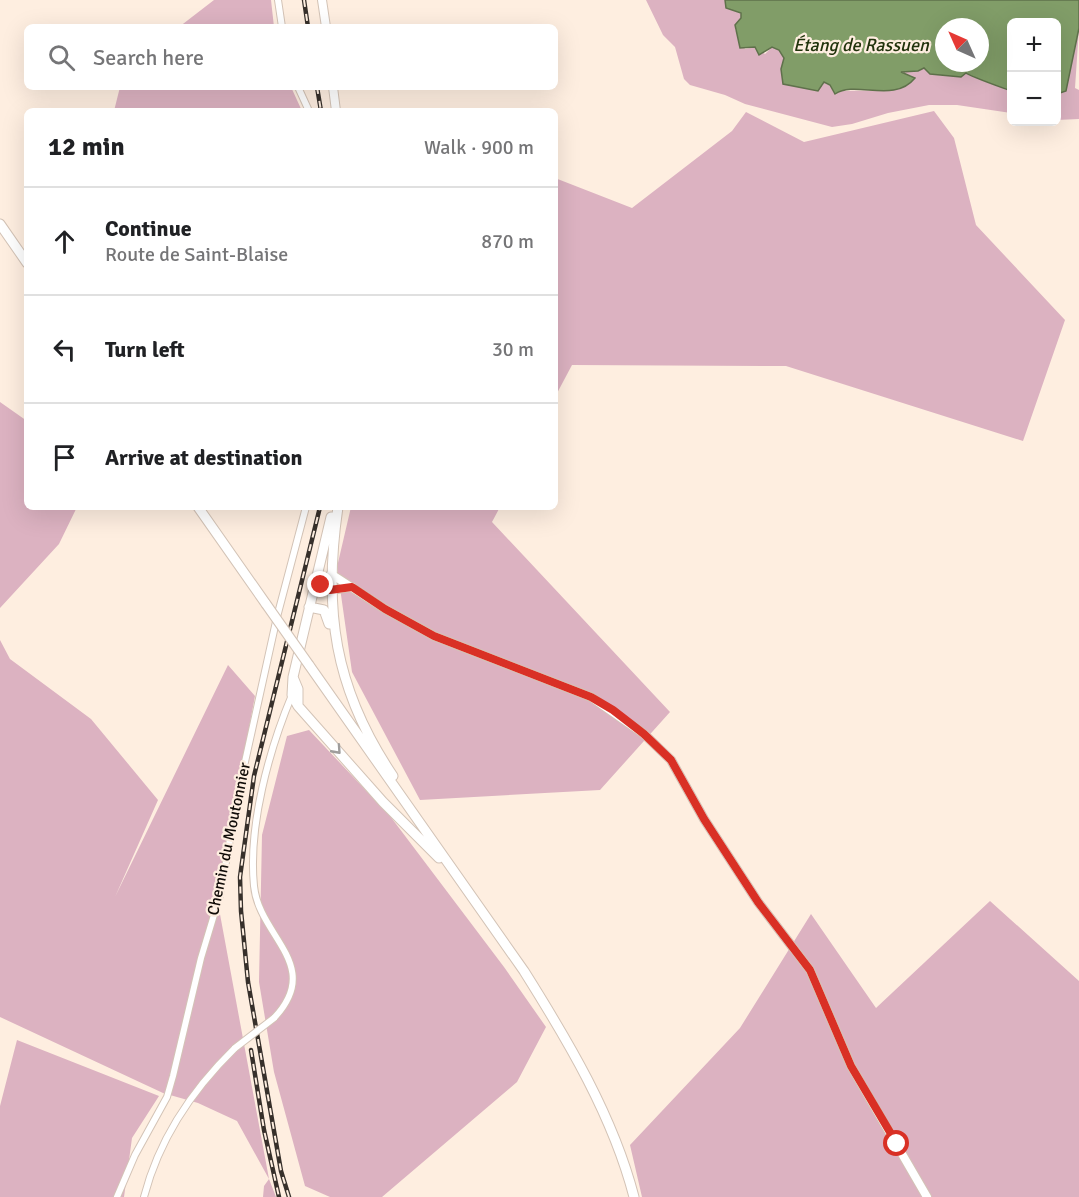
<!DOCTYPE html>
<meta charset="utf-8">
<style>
body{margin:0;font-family:Signika,sans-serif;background:#f2f2f2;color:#202124}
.controls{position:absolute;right:18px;top:18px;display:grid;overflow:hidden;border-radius:9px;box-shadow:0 6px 24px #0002}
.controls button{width:54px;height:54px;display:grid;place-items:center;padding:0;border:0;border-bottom:2px solid #e0e0e0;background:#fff;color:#202124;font:30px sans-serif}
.compass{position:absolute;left:935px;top:18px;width:54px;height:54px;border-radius:50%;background:#fff;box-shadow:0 6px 24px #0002;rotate:315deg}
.stop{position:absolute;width:18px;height:18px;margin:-14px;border:4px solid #d93025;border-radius:50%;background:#fff}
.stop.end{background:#d93025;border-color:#fff;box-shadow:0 2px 6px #0008}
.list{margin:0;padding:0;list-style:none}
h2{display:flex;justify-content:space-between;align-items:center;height:78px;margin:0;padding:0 24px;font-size:26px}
h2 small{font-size:20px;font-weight:400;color:#757577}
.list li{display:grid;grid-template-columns:39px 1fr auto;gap:18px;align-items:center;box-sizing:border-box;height:108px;padding:0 24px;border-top:2px solid #e0e0e0}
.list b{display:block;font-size:22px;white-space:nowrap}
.list p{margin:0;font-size:20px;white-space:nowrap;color:#757577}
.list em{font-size:20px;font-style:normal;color:#757577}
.icon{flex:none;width:33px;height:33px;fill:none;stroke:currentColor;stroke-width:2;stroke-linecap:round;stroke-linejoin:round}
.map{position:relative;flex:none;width:1079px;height:1197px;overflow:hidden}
.search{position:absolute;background:#fff;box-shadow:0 6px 24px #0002;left:24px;top:24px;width:534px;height:66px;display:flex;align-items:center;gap:15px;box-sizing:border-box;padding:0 21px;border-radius:9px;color:#757577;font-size:22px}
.panel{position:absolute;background:#fff;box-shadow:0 6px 24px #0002;left:24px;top:108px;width:534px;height:402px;border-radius:9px}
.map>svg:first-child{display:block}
.green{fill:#dcb2c1}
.water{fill:#819d68;stroke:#5f714b;stroke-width:1.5;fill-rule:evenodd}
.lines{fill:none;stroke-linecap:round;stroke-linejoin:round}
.minor-casing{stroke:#d3c3b6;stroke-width:8}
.tertiary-casing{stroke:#d3c3b6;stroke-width:10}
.secondary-casing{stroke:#d3c3b6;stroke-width:10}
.primary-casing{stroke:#d3c3b6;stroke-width:11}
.minor{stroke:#fff;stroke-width:6}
.tertiary{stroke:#fff;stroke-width:8}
.secondary{stroke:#fff;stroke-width:8}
.primary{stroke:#fff;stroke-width:9}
.rail-casing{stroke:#37302b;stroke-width:4.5}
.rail{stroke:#feeee0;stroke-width:2;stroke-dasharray:7;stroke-linecap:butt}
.minor-bridge-casing{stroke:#d3c3b6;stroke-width:8;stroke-linecap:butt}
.primary-bridge-casing{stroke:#d3c3b6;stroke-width:11;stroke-linecap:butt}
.minor-bridge{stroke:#fff;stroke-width:6}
.primary-bridge{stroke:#fff;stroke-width:9}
.oneway{stroke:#9f9d9c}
.route{stroke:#d93025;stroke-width:8}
.labels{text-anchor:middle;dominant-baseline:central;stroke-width:4.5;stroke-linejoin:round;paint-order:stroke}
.street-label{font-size:16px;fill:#100b07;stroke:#feeee0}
.water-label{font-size:18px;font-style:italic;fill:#21330c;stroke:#feeee0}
</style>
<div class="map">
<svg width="1079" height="1197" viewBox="0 0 1079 1197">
<rect width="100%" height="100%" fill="#feeee0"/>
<path class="green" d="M214,0H271L274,27H179Z
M646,0H725L726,8L741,13V18L735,29L745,49L755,47L765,54L772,47L779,50L805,89L822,86L824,82L840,91L895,90L912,76L900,72L924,68C934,77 953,76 965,73C970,76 1005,89 1011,91V113L957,105H929L888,113L852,124L832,127L745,104L725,95L690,85L684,79L675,47L663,35Z
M1079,28L1075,88L1079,90V119L1057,120V94L1066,91Z
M120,87H291L302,111H114Z
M934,111L954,138L976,225L1065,320L1023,441L786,366L572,365L555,397V178L632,208L732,131L746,112L804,142Z
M0,402L27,421V507H77L59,544L0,608Z
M351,507H500L492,522L670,712L600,790L420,800L352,672L337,567Z
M0,640L10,659L91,719L158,800L115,897L228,665L255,696L217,898L269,1179L276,1197H263L264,1186L269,1179L237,1121L198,1103L163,1093L0,1017Z
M309,730L390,816L504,967L546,1027L517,1082L382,1197H330L305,1186L274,1072L259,982L262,835L287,736Z
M990,901L1079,981V1197H642L630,1145L740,1028L811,914L876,1008Z
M17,1040L159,1096L132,1138L124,1197H0V1106Z"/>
<path class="water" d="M725,0H1079V28L1066,91L1057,94L1056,22H1012L1011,91C1006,89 969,76 966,73L961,77L930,74L924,68L918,71L901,72L915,78C894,104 856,80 835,94L830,85L824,82L818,91L783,84L781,69L784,58L779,50L772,47L759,55L755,47L740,48L735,25L741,18V13L726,8ZM944,27H980V63H944Z"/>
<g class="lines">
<g class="minor-casing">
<path id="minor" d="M278,0L282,27
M298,87L309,111
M274,1018C324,965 259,937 254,886C248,826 269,750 292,695
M117,1197L135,1155L167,1097L173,1076L201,958L220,895L239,789L277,617L306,507
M144,1197C159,1139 193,1089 235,1048"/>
</g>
<g class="tertiary-casing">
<path id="tertiary" d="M331,574L385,609L434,636L591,697L644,734L671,760L704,819L758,902L810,970L851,1066L927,1197
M330,590L352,587"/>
</g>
<g class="secondary-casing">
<path id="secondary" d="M322,0L326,27
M333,87L336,111"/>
</g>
<g class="primary-casing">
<path id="primary" d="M0,224L27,263
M198,507L266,604
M338,507C323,609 334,689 393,776
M309,607L324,610L329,624
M309,665L524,971C568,1041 613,1116 634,1197
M293,677L298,689V706L292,695L293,677L331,517
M298,706L383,802L439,858"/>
</g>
<use href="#minor" class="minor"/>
<use href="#tertiary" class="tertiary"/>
<use href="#secondary" class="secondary"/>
<use href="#primary" class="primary"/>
<g class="rail-casing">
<path id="rail" d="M304,0L308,27
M317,87L321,111
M251,1050L264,1130L279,1197
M289,1197L281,1171L248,982L241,911L240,877L254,776L320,507"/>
</g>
<use href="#rail" class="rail"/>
<g class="minor-bridge-casing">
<path id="minor-bridge" d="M235,1048L274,1018"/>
</g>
<g class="primary-bridge-casing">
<path id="primary-bridge" d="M266,604L309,665"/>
</g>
<use href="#minor-bridge" class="minor-bridge"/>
<use href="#primary-bridge" class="primary-bridge"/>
</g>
<defs><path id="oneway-chevron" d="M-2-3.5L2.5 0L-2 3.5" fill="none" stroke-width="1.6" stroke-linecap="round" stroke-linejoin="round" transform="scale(1.5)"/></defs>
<use class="oneway" href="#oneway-chevron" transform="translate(337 750) rotate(48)"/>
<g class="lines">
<path class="route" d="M321,585L330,590L352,587L385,609L434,636L591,697L613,710L644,734L671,760L704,819L758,902L810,970L851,1066L897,1144"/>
</g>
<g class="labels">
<g class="street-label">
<text transform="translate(229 839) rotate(-78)">Chemin du Moutonnier</text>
</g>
<g class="water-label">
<text x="861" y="45">Étang de Rassuen</text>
</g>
</g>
</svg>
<div class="controls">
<button>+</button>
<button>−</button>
</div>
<svg class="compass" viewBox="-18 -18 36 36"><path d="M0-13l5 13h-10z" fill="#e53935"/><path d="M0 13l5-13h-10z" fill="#757577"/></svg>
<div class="stop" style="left:897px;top:1144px"></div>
<div class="stop end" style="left:321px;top:585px"></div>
<div class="search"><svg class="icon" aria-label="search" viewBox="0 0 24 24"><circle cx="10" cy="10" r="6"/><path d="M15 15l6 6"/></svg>Search here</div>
<section class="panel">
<h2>12 min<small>Walk · 900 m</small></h2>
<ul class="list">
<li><svg class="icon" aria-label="ahead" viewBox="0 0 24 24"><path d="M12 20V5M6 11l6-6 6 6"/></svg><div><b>Continue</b><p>Route de Saint-Blaise</p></div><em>870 m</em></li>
<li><svg class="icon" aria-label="left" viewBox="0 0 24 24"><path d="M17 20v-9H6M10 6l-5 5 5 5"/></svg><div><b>Turn left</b></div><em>30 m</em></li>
<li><svg class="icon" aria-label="arrive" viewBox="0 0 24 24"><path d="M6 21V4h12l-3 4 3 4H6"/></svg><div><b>Arrive at destination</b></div></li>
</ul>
</section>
</div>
